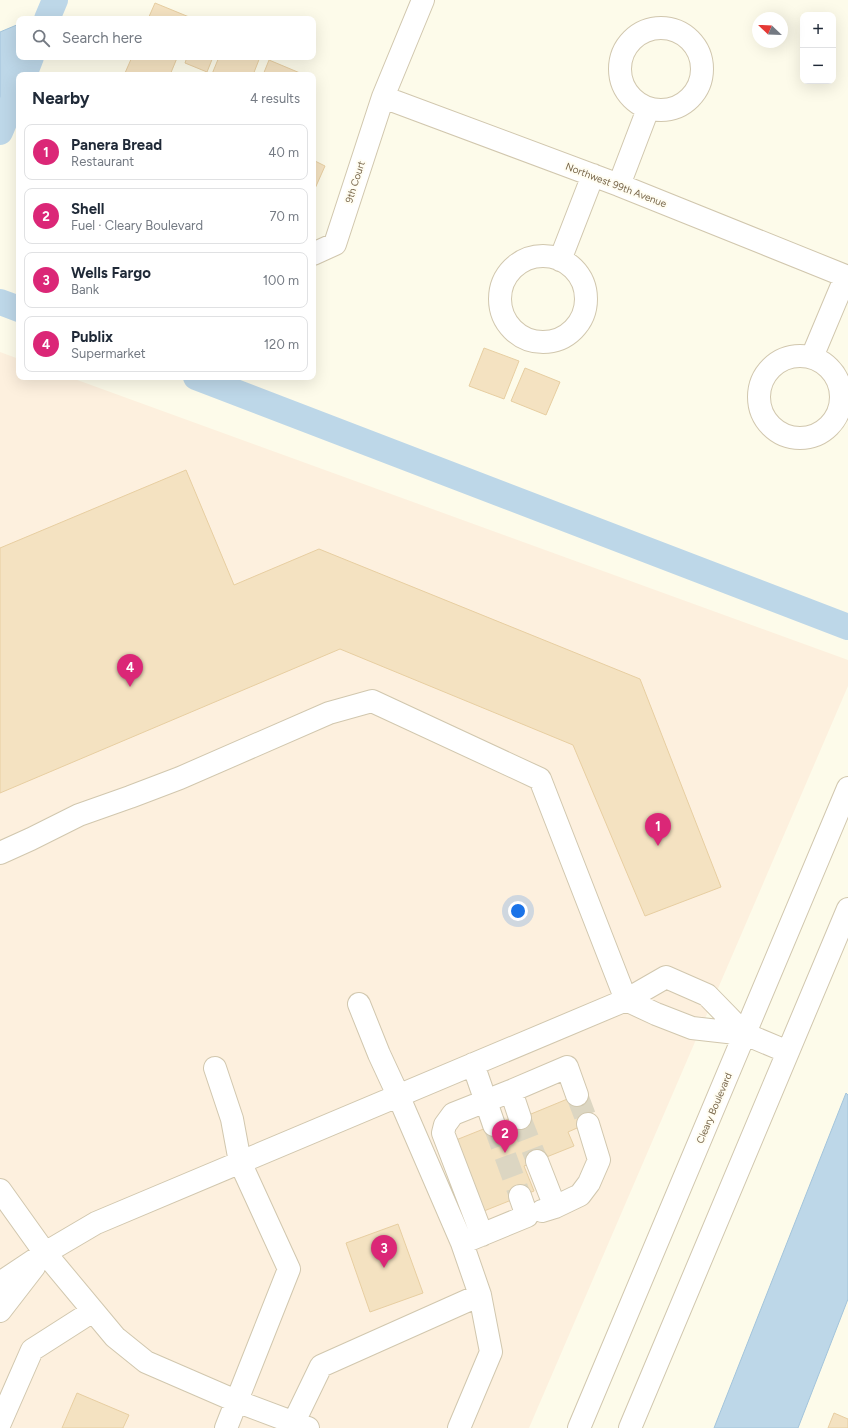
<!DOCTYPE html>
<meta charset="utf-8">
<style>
body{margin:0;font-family:Figtree,sans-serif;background:#f6f6f7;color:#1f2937}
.controls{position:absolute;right:12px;top:12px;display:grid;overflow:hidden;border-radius:8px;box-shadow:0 4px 16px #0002}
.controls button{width:36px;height:36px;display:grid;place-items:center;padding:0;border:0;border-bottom:1px solid #e0e1e3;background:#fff;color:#1f2937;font:20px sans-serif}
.compass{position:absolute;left:752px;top:12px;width:36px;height:36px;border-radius:50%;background:#fff;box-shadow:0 4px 16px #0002;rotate:293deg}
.you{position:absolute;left:518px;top:911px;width:14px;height:14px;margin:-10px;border:3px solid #fff;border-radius:50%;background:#1a73e8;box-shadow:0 0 0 6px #1a73e833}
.badge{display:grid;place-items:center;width:26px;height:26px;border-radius:50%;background:#db2777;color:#fff;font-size:13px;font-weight:700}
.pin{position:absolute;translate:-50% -33px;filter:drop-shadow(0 1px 2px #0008)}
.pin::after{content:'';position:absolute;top:21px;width:14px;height:12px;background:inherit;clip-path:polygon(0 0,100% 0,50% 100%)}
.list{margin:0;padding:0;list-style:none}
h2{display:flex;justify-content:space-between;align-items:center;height:52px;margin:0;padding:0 16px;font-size:17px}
h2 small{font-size:13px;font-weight:400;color:#747a83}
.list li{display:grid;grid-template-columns:26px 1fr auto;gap:12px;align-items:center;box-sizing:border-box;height:56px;margin:0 8px 8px;padding:0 8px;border:1px solid #e0e1e3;border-radius:8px}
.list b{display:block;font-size:15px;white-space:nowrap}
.list p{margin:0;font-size:13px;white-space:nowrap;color:#747a83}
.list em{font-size:13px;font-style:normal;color:#747a83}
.icon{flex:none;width:22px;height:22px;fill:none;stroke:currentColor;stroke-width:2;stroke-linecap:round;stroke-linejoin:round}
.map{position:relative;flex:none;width:848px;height:1428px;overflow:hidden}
.search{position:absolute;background:#fff;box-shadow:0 4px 16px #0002;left:16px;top:16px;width:300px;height:44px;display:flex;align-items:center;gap:10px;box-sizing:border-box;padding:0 14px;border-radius:8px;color:#747a83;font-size:15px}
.panel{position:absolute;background:#fff;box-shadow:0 4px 16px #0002;left:16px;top:72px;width:300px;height:308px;border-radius:8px}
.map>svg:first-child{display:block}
.commercial{fill:#fdf0de}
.water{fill:#bdd7e8;stroke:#a3c4db}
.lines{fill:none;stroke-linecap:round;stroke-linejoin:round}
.canal{stroke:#bdd7e8;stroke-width:26}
.building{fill:#f4e2c1;stroke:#e7cea1}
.minor-tunnel{stroke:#dcd6c2;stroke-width:22;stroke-dasharray:22 11;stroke-linecap:butt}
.minor-casing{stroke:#d1c7ae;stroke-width:24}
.minor{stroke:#fff;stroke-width:22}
.labels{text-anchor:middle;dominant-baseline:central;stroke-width:4;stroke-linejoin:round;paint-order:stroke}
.street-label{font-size:10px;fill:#7a684c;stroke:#fffdf2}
</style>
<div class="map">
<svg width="848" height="1428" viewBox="0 0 848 1428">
<rect width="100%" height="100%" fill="#fdfbea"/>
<path class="commercial" d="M0,352L19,359V377H69L848,660V686L529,1428H0Z"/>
<path class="water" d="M19,24V57H31L24,75H19V87L0,132V32Z
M846,1093L848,1095V1299L798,1428H714Z"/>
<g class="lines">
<path class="canal" d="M47,19L55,0
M24,75L31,57
M0,132L19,87
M0,302L19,309
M196,377L848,627"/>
</g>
<path class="building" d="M155,3L194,19H148Z
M132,57H176L177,58L170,75H129L125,73Z
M187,57H213L207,72L185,63Z
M219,57H260L253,75H215L212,74Z
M269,60L300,73V75H263Z
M313,160L325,166L313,193Z
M484,348L519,361L504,399L469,386Z
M525,368L560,382L546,415L511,401Z
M186,470L234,585L319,549L640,679L721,887L645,916L573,745L340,649L0,793V548Z
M582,1093L593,1121L568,1132L574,1146L524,1166L534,1191L479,1213L451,1142L511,1118L514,1121Z
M398,1224L423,1293L370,1312L346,1243Z
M77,1393L129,1415L123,1428H62Z
M834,1413L848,1419V1428H828Z"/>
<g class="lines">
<path class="minor-tunnel" d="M577,1095L588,1124
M520,1118L537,1161
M494,1125L520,1196"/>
<g class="minor-casing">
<path id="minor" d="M620 69a41 41 0 1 1 82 0a41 41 0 1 1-82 0Z
M383,97L619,185L848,277
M619,185L648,109
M313,254L335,244L383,97L423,0
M500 299a43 43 0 1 1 86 0a43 43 0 1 1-86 0Z
M560,260L593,175
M759 397a41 41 0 1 1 82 0a41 41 0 1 1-82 0Z
M812,357L846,276
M0,853L31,839L79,815L130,797L180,778L329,713L372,701L540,779L626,1000L656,1014L692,1028L745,1034L788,1052
M359,1004L379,1054L398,1095L462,1243L480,1295L491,1352L459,1428
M473,1064L494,1125
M215,1068L232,1119L240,1162L289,1269L226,1428
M511,1091L567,1067L577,1095
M537,1161L555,1207L542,1211
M0,1190L45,1253L115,1337L146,1362L236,1401L308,1428
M555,1207L580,1195L589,1183L599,1160L588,1124
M482,1235L443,1133L445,1125L453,1114L511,1091L520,1118
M469,1240L527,1216L520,1196
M0,1283L45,1253L96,1223L626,1000L666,977L707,995L745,1034
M0,1311L34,1267
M0,1423L32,1350L93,1311
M291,1428L321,1366L480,1295
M579,1428L848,788
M630,1428L848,909"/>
</g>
<use href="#minor" class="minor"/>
</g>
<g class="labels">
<g class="street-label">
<text transform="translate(355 182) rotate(-72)">9th Court</text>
<text transform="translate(616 185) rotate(21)">Northwest 99th Avenue</text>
<text transform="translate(714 1108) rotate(-67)">Cleary Boulevard</text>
</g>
</g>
</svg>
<div class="controls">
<button>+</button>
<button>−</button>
</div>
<svg class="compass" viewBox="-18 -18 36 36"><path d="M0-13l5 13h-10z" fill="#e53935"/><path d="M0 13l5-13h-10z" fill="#747a83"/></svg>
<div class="you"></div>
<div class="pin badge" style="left:658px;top:846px">1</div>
<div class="pin badge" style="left:505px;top:1153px">2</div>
<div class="pin badge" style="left:384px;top:1268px">3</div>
<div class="pin badge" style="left:130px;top:687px">4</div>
<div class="search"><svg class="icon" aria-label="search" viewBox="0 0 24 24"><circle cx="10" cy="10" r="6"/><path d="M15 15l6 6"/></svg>Search here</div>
<section class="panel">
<h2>Nearby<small>4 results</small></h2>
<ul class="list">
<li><span class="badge">1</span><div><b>Panera Bread</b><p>Restaurant</p></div><em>40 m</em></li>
<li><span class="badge">2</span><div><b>Shell</b><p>Fuel · Cleary Boulevard</p></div><em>70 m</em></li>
<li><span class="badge">3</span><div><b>Wells Fargo</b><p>Bank</p></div><em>100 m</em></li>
<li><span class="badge">4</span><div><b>Publix</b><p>Supermarket</p></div><em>120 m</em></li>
</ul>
</section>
</div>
